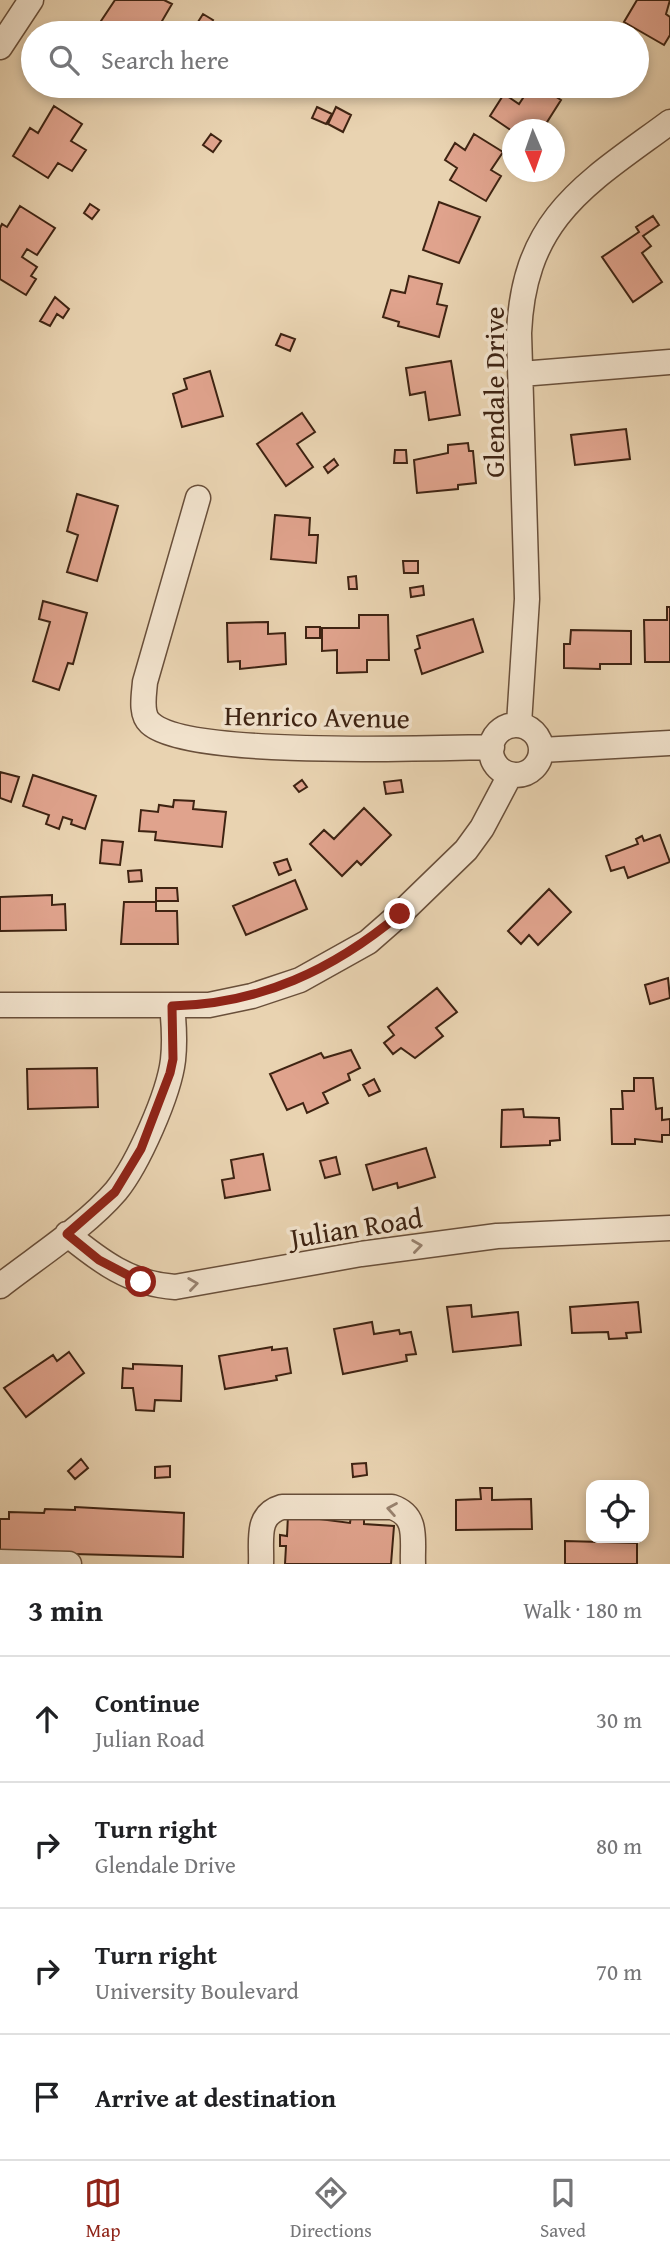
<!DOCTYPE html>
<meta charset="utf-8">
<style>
body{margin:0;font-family:"Gentium Book Plus",serif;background:#f2f2f2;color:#202124}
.controls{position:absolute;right:21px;bottom:21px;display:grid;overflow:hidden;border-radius:14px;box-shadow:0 4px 10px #0003}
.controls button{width:63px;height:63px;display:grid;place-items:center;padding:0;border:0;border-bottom:2px solid #e0e0e0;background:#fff;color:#202124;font:35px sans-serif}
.compass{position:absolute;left:502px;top:119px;width:63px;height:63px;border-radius:50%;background:#fff;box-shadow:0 4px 10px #0003;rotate:178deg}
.stop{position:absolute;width:21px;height:21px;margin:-16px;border:5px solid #8f2418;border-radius:50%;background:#fff}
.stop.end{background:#8f2418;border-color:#fff;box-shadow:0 2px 7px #0008}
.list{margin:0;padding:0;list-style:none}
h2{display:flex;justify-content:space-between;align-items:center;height:91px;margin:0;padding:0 28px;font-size:30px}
h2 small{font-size:23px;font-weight:400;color:#757577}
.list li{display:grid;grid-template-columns:46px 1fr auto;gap:21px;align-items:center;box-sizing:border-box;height:126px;padding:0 28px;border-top:2px solid #e0e0e0}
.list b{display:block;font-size:26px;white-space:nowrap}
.list p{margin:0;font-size:23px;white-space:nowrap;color:#757577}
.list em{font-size:23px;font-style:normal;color:#757577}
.icon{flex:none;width:38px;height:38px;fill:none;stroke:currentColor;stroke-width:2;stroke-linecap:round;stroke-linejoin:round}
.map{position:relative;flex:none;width:670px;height:1564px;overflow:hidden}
.search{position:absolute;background:#fff;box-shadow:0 4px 10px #0003;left:21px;right:21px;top:21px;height:77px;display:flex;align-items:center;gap:18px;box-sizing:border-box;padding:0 24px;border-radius:38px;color:#757577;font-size:26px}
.sheet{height:595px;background:#fff}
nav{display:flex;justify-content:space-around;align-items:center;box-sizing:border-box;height:98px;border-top:2px solid #e0e0e0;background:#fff;font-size:19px;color:#757577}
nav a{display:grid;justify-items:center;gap:4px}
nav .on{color:#8f2418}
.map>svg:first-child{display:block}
.building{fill:#e0a38d;stroke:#3e2312;stroke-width:2}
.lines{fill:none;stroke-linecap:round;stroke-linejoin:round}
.minor-casing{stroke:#694f3a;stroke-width:27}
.minor{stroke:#f1e2cc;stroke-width:24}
.oneway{stroke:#98826f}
.route{stroke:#8f2418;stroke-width:9}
.labels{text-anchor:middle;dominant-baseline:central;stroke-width:7;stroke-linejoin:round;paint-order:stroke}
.street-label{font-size:28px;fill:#3e2312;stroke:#f1e2cc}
</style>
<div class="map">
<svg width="670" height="1564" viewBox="0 0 670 1564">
<rect width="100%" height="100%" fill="#e9d3b1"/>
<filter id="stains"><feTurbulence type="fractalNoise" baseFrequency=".00286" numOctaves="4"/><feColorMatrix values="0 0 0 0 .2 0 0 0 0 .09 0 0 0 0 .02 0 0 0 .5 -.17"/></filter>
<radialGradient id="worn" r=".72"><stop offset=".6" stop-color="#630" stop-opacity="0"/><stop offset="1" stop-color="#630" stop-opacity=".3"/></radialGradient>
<path class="building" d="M115,0H164L172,4L155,33H93Z
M637,0H670L666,14L670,17V35L664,45L624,22Z
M203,14L213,20L205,33H191Z
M531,86H539L561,100L542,130L512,131L490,116L504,94L519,104Z
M581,86H603L597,96Z
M54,106L82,124L71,141L86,150L72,171L58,163L48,178L13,156L30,128L38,133Z
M317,107L332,114L326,124L312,118Z
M336,107L351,115L343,132L328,124Z
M211,134L221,141L213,152L203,145Z
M474,134L503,152L491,170L501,176L486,201L450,180L457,168L445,160L455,143L465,150Z
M439,202L480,217L459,263L423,250Z
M90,204L99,210L92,219L84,213Z
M20,206L55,228L37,255L27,249L22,257L37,267L31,276L36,279L26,295L0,279V228L2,224L7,227Z
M653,216L659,225L643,236L651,246L642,253L662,282L633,302L602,257L639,232L636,227Z
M409,276L442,284L437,304L447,306L439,337L398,326L399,322L383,317L391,290L405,293Z
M55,297L69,309L63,318L57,314L50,326L40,321Z
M281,334L295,339L290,351L276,345Z
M451,361L460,415L429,420L425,392L410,395L406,368Z
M210,371L223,416L182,427L173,394L187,389L184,379Z
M302,413L315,432L297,444L313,467L286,486L257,444Z
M626,429L630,459L575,465L571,435Z
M468,443L469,451H473L476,483L458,485V489L417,493L414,460L448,453V445Z
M395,450H406L407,463H394Z
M334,459L338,465L328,473L324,467Z
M77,494L118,506L97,581L67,572L78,535L67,531Z
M275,515L310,518L309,535H318L316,563L271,559Z
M403,561H418V573H404Z
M356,576L357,589H349L348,577Z
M423,586L424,595L411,597L410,588Z
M43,601L87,613L73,664L68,663L59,690L33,681L50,622L39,619Z
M667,607H670V662H645L644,620H667Z
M359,615H388L389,660H367V672L337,673V650L322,651V628H359Z
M473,619L483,652L422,674L415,650L420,648L417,636Z
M268,622V634L285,633L286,664L240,669V661L228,662L227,623Z
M306,627H320V638H306Z
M571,630L631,631V664H600V669L564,668V644H570Z
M0,772L19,777L11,802L0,798Z
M33,775L96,796L85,829L71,824L72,820L63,817L59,829L46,824L49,815L23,806Z
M302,780L307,787L299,792L294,786Z
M401,780L403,792L386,794L384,782Z
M174,800L194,801L193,809L226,812L222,847L155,840L156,832L139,831L141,810L158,812L159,805L173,807Z
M364,808L391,835L361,865L357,861L342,876L310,844L324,830L334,839Z
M660,835L670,862L628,878L624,867L611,871L606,856L638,844L636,839L642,836L644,841Z
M102,840L123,842L120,865L100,863Z
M287,859L291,870L279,875L274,863Z
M141,870L142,881L129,882L128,871Z
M295,880L307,909L246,935L233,906Z
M156,888H177L178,901H156Z
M549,889L571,912L538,945L529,935L521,944L508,931Z
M52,895V905L65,904L66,930L0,931V897Z
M124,902H156V911H177L178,944H121Z
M668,978L670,998L650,1004L645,985Z
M437,988L457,1012L436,1028L443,1036L415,1058L401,1048L393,1054L384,1043L394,1035L388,1027Z
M351,1050L360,1068L348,1074L350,1080L323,1093L328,1103L307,1113L303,1103L287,1110L270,1074L321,1053L324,1058Z
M97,1068L98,1107L28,1109L27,1069Z
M634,1078H653L656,1109L662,1108V1120L670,1119V1135H662V1142L635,1139V1144H612L611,1109H623L622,1091H634Z
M374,1079L380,1091L369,1096L363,1085Z
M523,1109L524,1117L559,1118L560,1140L550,1141V1145L501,1147L502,1110Z
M426,1148L435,1177L398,1188L397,1183L373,1190L366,1165Z
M263,1154L270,1190L225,1198L222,1180L234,1178L231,1160Z
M336,1157L340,1174L325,1178L320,1161Z
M638,1302L641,1332L626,1333L627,1338L609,1339L608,1332L572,1333L570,1307Z
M471,1305L472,1317L518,1312L521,1345L453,1352L447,1307Z
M372,1322L374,1334L399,1330L400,1334L411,1332L416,1354L406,1355L407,1361L343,1374L334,1329Z
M272,1347V1350L287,1348L291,1373L276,1376L277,1380L225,1389L219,1356Z
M69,1352L84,1373L26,1417L4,1388L53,1355L57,1361Z
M133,1364L182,1366L181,1401L155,1400L154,1411L136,1410L133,1388H122L123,1368L133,1369Z
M81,1459L88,1468L75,1479L68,1471Z
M366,1463L367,1475L353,1477L352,1464Z
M170,1466V1477L155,1478V1467Z
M480,1488H492V1500L531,1499L532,1529L456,1530V1500L481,1499Z
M75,1507L184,1513L183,1557L0,1552V1519H9V1512L44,1513L45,1509L75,1510Z
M288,1515L350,1523L351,1516L364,1517V1524L394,1526L391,1564H285L286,1546H280V1535L287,1536Z
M565,1541L637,1543V1564H565Z"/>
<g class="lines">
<g class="minor-casing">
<path id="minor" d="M0,47L31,0
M521,374L670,362
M198,498L145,682C144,695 140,714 150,723C187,758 433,748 492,747
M519,724L527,599L519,333C524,217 586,184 670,122
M491 750a25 25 0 1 1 50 0a25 25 0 1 1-50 0Z
M541,750L670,743
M0,1005H209L252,996L300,980L368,942L400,914L466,850L482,828L510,775
M67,1234C100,1261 130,1284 175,1287L361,1254L497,1236L670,1228
M0,1286C37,1257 86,1226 116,1191C138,1164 169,1094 173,1060C175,1042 174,1024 172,1006
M0,1562L69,1564
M261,1564C262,1540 255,1515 282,1507H392C419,1516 412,1540 413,1564"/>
</g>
<use href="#minor" class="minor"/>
</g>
<defs><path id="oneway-chevron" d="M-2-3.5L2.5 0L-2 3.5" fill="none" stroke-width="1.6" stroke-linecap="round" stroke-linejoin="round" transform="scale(1.75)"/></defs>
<g class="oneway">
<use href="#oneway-chevron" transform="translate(417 1246) rotate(-8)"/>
<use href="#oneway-chevron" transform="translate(193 1284) rotate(-8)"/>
<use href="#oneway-chevron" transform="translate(392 1509) rotate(-170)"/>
</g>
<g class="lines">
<path class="route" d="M141,1282L99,1260L67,1234L115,1192L141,1149L170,1073L173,1059L172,1006C260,1004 333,970 400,914"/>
</g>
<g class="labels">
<g class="street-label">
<text transform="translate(493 392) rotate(-90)">Glendale Drive</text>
<text transform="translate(317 716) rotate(1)">Henrico Avenue</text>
<text transform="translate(356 1227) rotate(-9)">Julian Road</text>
</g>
</g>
<rect width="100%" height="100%" filter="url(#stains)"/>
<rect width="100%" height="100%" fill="url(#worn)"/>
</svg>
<div class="controls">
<button><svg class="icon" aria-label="locate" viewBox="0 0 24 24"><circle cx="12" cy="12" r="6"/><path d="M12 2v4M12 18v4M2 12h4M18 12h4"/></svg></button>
</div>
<svg class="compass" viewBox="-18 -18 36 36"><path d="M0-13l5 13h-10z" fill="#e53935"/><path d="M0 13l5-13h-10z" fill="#757577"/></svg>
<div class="stop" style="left:141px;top:1282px"></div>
<div class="stop end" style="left:400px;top:914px"></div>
<div class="search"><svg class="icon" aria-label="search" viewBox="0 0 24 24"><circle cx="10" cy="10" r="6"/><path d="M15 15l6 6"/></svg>Search here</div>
</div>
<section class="sheet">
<h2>3 min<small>Walk · 180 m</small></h2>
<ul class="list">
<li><svg class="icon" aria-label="ahead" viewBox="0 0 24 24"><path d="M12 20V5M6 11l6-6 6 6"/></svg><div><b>Continue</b><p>Julian Road</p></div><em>30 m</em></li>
<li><svg class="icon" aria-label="right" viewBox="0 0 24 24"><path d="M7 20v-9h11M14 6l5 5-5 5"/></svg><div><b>Turn right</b><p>Glendale Drive</p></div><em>80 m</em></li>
<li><svg class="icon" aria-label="right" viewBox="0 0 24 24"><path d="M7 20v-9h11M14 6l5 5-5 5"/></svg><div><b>Turn right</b><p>University Boulevard</p></div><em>70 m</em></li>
<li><svg class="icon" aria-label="arrive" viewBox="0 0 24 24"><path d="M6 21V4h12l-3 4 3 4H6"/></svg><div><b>Arrive at destination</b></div></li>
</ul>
</section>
<nav>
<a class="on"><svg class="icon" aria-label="map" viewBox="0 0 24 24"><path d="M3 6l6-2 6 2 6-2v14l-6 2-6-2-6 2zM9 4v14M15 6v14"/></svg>Map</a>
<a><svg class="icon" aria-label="directions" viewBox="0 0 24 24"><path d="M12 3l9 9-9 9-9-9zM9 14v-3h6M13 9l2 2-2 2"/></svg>Directions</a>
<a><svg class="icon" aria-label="saved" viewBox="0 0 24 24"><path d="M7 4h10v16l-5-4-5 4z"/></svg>Saved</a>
</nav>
